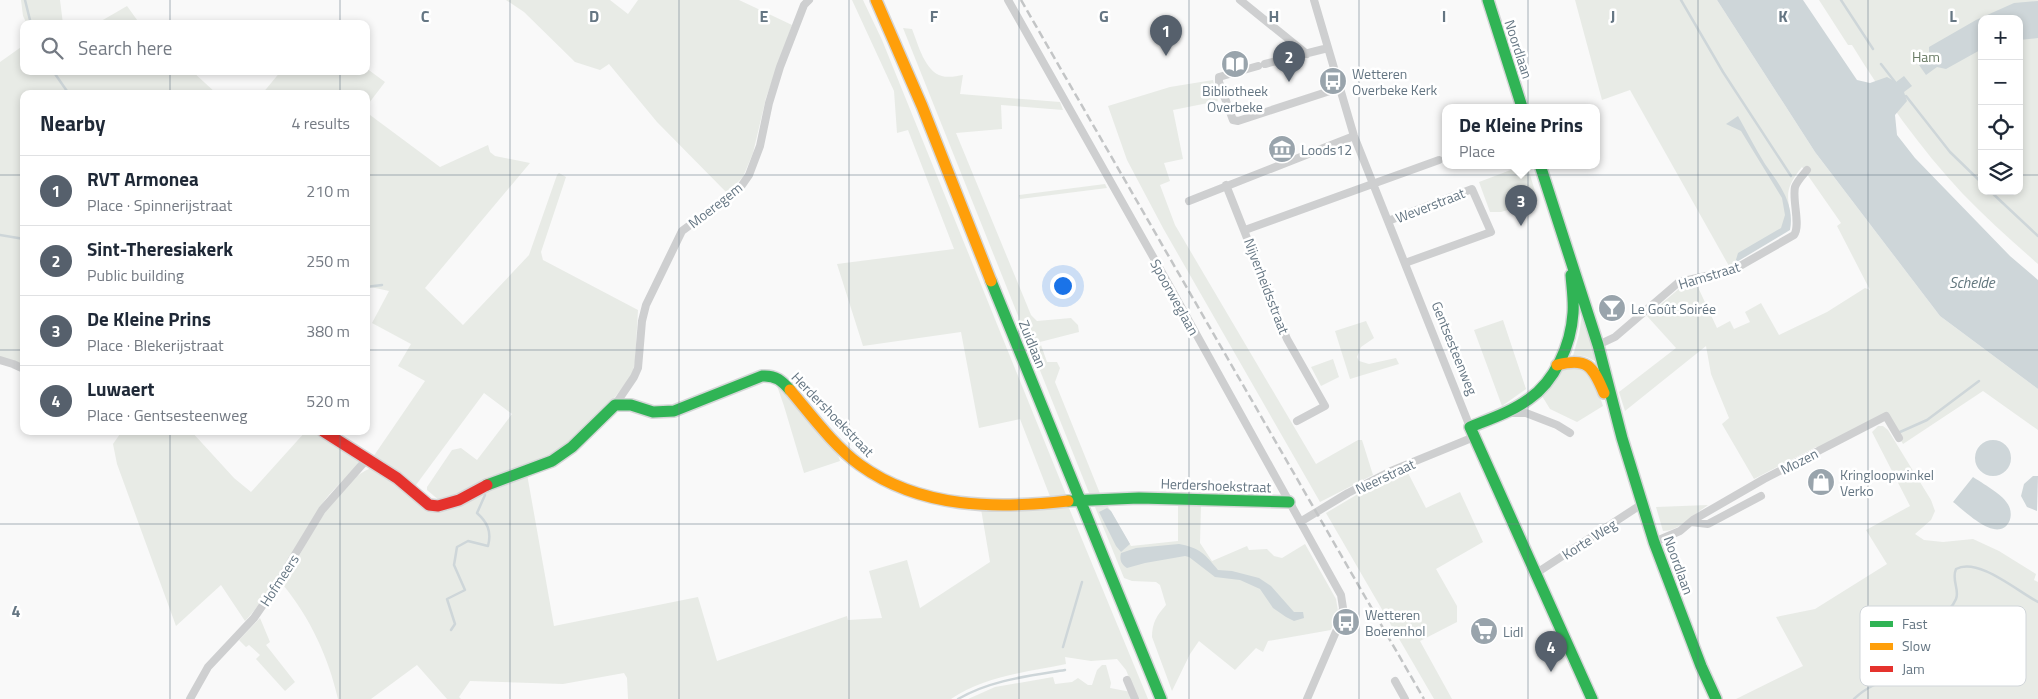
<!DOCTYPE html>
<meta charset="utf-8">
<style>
body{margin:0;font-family:"Titillium Web",sans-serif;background:#f6f6f7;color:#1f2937}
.controls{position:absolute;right:15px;top:15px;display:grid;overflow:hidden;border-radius:10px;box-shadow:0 2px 8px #0003}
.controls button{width:45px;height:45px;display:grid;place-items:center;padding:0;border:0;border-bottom:1px solid #e0e1e3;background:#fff;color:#1f2937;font:25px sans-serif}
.you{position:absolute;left:1062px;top:285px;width:18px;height:18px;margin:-12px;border:4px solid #fff;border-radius:50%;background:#1a73e8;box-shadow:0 0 0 8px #1a73e833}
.badge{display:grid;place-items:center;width:32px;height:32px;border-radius:50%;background:#56606c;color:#fff;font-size:16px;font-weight:700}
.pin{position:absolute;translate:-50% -41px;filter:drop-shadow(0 1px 2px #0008)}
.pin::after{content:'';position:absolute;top:26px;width:18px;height:15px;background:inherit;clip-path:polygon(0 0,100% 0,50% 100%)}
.popup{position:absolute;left:1442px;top:104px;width:158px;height:65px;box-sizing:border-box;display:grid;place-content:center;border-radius:10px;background:#fff;filter:drop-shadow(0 1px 4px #0005);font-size:16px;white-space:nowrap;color:#747a83}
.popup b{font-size:19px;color:#1f2937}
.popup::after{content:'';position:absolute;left:50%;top:100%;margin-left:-10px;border:10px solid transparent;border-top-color:#fff}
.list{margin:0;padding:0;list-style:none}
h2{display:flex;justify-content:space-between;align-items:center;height:65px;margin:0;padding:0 20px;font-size:21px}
h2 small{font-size:16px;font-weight:400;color:#747a83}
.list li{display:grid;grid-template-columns:32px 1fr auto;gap:15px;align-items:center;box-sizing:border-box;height:70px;padding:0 20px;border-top:1px solid #e0e1e3}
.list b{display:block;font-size:19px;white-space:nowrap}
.list p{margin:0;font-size:16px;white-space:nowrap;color:#747a83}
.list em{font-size:16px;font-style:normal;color:#747a83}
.icon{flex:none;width:28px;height:28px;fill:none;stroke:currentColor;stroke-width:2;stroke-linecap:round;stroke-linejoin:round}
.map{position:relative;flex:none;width:2038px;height:699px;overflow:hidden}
.search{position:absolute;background:#fff;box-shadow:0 2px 8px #0003;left:20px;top:20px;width:350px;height:55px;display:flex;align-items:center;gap:12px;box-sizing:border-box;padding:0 18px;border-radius:10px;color:#747a83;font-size:19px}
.panel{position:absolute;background:#fff;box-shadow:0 2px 8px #0003;left:20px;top:90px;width:350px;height:345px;border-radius:10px}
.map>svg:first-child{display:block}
.green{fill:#e8ebe6;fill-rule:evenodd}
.water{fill:#ced6d9}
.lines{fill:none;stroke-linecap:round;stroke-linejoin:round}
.stream{stroke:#ced6d9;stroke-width:2.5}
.fast-casing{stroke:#d5d6d7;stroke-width:14}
.slow-casing{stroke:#d5d6d7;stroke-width:14}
.jam-casing{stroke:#d5d6d7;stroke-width:14}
.street{stroke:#cecfd0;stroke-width:8}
.fast{stroke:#30b455;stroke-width:11}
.slow{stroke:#ff9f0a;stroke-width:11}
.jam{stroke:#e5322d;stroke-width:11}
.rail{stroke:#c3c5c6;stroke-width:2.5;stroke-dasharray:8 4;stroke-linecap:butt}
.grid{fill:none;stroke:#657683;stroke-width:1;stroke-opacity:0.55}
.labels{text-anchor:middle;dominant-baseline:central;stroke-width:5;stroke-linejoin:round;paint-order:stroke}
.street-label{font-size:14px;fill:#657683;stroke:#fff}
.park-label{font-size:14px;fill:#687a64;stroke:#fff}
.poi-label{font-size:14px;fill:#657683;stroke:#fff;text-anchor:start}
.water-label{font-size:15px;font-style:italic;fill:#60757c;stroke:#fff}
.key{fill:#fff;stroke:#d1d6da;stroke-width:1}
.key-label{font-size:14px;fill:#657683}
.grid-label{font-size:16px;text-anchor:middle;font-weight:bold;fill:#657683;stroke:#fff;stroke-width:5;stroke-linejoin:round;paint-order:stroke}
</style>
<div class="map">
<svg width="2038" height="699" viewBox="0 0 2038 699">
<rect width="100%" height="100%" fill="#f9f9f9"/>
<path class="green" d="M21,0H60L63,24H27L23,16Z
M506,0H610L628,14L638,0H739L792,25L766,98L753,153L743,177L727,193L657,122L609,64L600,70L575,62L524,12Z
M852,0H863L882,40L1067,497L1051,499L1020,419L979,428L961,332L863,346L837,264L954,249L908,130L897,133L894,91Z
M1575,0H1717L1815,152L1940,316L2038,389V430L1983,391L1903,444L1886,416L1821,450L1816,447L1754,479L1722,424L1729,418L1711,374L1706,346L1625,411L1619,392L1676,348L1647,316L1681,287L1696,283L1717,328L1730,321L1734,329L1750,322L1745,312L1761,303L1779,335L1827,312L1865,288L1870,290L1837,226L1841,223L1802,167C1779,195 1792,198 1790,229L1729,266L1630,90L1602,100Z
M1819,0H2038V264C2012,241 1986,218 1962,193C1920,148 1884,97 1852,45H1848ZM1982,19H2019V191H1982Z
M127,6L140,24H96Z
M903,28L912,29C918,44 925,72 942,76C948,78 957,76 963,75L960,94L1060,102L1063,110L1001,105L1002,129L956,133L1031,315L1037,321L1071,318L1078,325L1079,332L1040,342L1047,362H1057L1060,368L1055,382L1101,496L1089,493Z
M24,45V71H192L217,94H24V365L15,361L0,357V62Z
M366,68L385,82L366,107V94H262L281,71H366Z
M1213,80L1218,101L1173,110L1183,159L1164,163L1170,181L1160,185L1175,225L1316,464L1358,440H1362L1373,475L1320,502L1163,228L1127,160L1108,106L1170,87Z
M366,112L440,167L488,145L490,152L495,156L530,163L425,288L463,325L529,255L557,175L559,173L566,177L541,252L543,260L638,310L635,362L632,375L605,410L589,426L550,458L463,494L440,501L427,490V487L452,450L461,448L477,460L512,414L484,393L413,489L373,457L425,381L398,366L411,344L372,323L389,291L366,286Z
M1524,165H1527L1538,201L1501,212H1490L1479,182Z
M1105,184L1107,188L1020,199L1019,195Z
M1584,314L1599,364C1591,358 1583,354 1573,356L1579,335L1582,315Z
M1503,320L1526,389L1502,406L1474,330Z
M1366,321L1374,338L1361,347L1357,357L1359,361L1369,364L1396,358L1399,364L1350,379L1335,331Z
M1333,359L1339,377L1321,386L1311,367Z
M1575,364L1592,373L1603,406L1577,422L1550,409L1542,396L1566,367Z
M775,380L835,445L840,461L804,473L784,406Z
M1878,426H1883L1888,430L1931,500L1935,511L1931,520L1915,534L1924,540L1943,542L1973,539L1999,551L2036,574L2034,580L2038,582V699H1736L1803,666L1776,617L1815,609L1887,564L1866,530L1910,506L1872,432Z
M122,431H191L234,478L251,492L306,431C325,431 344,447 358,459L359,463C348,478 331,489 321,506C295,544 277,587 245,621L221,585L176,626L117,464L113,444Z
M372,468L386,476L429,510C447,515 478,495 494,487C505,482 516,478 527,474L554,626L698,597L717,661L847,616L848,620L882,618L869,571L907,560L920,608L990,562L981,509L1065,505L1069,508L1148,699H1138L1126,670L1117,659L1091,661L1065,657L1066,664C1028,672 984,676 951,699H628L627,678L624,673L563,684L470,681L459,697L461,699H447L417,665L371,699H338C329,659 310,617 283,585C301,554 336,479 372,468Z
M1407,471L1426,508L1460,492L1483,542L1436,569L1457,606V622L1420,641L1452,699H1434L1326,513L1363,491Z
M1106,503L1131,546L1178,541V505H1201L1200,543L1212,561L1247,546L1249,550L1267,549L1274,556L1282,558L1305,544L1336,599L1338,611L1331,630L1268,641L1263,652L1256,648L1235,670L1199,641L1190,654L1172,691L1152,637C1152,623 1157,615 1166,605L1160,585L1156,582L1132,581L1124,578L1095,507Z
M1708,505C1694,514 1680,531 1663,531L1656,507Z
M260,618L270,642L266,645L295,682L285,691L256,659L260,655L249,645L246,647L239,640Z
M1102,665H1106L1111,683L1110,688L1131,692L1133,699H968L995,687L1053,677L1055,684L1072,682L1078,678L1088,685H1092L1097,670Z"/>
<path class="water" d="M1717,0H1803L1857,80L1870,83L1887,77L1896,82L1904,76L1912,86L1904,92L1907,101L1895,115L1897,135L1915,158L2010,256L2038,280V389L1940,316L1815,152Z
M2038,1V38L2019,40V19H1982V49L1946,69L1937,67L1926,75L1919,65L1929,56V47L1976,20L2014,3Z
M1738,116C1747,132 1755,148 1765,164C1779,184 1795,203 1790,230L1735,263L1738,253L1781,228L1785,215L1782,198L1741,131L1726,124Z
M1975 458a18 18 0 1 1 36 0a18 18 0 1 1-36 0Z
M2033,476H2038L2037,511L2027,507L2021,496L2024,484Z
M1973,477C1982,483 2002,494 2007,503C2011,508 2012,516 2009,522C1997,544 1965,511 1953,502Z
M1107,508L1111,511L1130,544L1121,552L1116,546L1099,512Z
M1179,544C1200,548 1205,554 1218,570L1232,571L1259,578L1271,586L1294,612H1303L1304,618L1294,621L1286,617L1273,608L1260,589L1240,580L1215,577L1189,557L1185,556L1145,563L1127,568C1122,565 1119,560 1121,553L1136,548Z"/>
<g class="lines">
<path class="stream" d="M25,0L31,24
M1681,0L1723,72L1791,176
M1841,0L1873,49
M1881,64L1895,82
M53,71L69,94
M1906,96L1950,152L1982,183
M1990,191L2038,236
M0,235L24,239
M366,287L382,285
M1900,432L1927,420L1979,381
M451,630L455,624L447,599L465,590L454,565L457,547L468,541L488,546C492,531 487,522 477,513L485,495
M1063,647L1082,582
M958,699C991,680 1028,676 1065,670
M1854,699C1860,693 1866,689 1874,685C1884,681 1896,682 1902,671C1895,654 1872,648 1883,627C1890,623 1897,621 1905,620C1923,618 1948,619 1956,599C1960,590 1951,580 1956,569C1978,557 2017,591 2038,602"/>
<g class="fast-casing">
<path id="fast" d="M1488,0L1522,107
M1540,165L1598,345L1622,438L1654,542L1701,666L1716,699
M1571,275C1572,288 1574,301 1573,313C1571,345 1555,381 1529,399C1511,412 1490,419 1470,427L1592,699
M991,281L1161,699
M487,485L552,461L572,447L615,405H631L653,412L674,411L762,376C776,375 782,381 790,390
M1068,501L1139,498L1289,502"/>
</g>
<g class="slow-casing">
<path id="slow" d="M876,0L922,106L991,281
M1557,365C1587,357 1593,366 1604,393
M790,390C812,416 833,445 860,465C921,509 997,509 1068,501"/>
</g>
<g class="jam-casing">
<path id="jam" d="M323,431L397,478L429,505L438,506L459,500L487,485"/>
</g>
<path class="street" d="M1008,0L1169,285L1341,595L1343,608L1341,620L1307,699
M1240,0L1307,54
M1314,0L1354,136L1470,427
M1265,64L1328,48
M1258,66L1219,77V82L1233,120L1238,121L1339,88
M1226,185L1287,339L1325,406L1297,421
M1189,201L1354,136
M1388,221L1472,189L1491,232L1405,263
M1245,230L1439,160
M1598,345L1615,337L1679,282L1733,270L1794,235C1801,226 1792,200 1795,187C1797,181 1803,175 1807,170
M0,360L13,364L24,369
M615,405L634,377L638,368L642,321L646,305L682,231L740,188L749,175L760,146L769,103L780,67L804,5L809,0
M1506,413H1526L1557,425L1570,433
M1300,522L1348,493L1391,471L1474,437
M1691,522L1708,524L1761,496
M1654,542L1680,531L1693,520L1764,479L1886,416L1899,438
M1535,574L1642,504
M1127,680L1135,699
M1395,681L1405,699
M190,699L208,667L254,618L276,586L322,510L367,459"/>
<use href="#fast" class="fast"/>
<use href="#slow" class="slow"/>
<use href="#jam" class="jam"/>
<path class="rail" d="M1021,0L1424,699"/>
</g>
<path class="grid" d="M170,0V24M340,0V24M510,0V699M679,0V699M849,0V699M1019,0V699M1189,0V699M1359,0V699M1528,0V699M1698,0V699M1868,0V699M170,71V94M340,71V94M0,175H24M366,175H1982M2019,175H2038M0,350H24M366,350H2038M170,431V699M340,431V699M0,524H2038"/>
<defs>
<g id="library-disc" transform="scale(1.4375)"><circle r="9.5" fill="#99a4ac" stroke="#fff"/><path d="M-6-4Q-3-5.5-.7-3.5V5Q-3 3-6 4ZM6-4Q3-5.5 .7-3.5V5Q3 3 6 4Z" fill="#fff"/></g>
<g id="bus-disc" transform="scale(1.4375)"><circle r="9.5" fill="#99a4ac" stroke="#fff"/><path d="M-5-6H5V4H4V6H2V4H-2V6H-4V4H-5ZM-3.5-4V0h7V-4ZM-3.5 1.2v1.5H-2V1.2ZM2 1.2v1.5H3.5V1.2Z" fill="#fff"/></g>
<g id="museum-disc" transform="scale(1.4375)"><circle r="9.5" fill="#99a4ac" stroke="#fff"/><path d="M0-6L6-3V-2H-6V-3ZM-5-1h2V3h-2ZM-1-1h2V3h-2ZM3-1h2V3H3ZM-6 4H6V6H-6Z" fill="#fff"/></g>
<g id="bar-disc" transform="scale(1.4375)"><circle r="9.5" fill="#99a4ac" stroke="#fff"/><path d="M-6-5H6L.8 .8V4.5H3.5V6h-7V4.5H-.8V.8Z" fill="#fff"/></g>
<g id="shop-disc" transform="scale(1.4375)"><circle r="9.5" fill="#99a4ac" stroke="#fff"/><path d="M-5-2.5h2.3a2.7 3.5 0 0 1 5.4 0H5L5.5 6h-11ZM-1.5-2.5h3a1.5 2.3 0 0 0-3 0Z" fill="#fff"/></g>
<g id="supermarket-disc" transform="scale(1.4375)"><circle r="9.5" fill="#99a4ac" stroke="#fff"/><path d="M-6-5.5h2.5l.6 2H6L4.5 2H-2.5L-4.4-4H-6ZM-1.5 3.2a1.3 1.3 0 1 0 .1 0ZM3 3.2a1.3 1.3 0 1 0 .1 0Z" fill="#fff"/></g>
</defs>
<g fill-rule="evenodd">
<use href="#library-disc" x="1235" y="64"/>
<use href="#bus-disc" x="1333" y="81"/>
<use href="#museum-disc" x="1282" y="149"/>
<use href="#bar-disc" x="1612" y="308"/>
<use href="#shop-disc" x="1821" y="482"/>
<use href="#bus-disc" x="1346" y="622"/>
<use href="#supermarket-disc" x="1484" y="631"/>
</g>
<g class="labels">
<g class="street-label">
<text transform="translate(1519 49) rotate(72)">Noordlaan</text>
<text transform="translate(715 205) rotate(-38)">Moeregem</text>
<text transform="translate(1430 205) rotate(-21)">Weverstraat</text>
<text transform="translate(1709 275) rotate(-17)">Hamstraat</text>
<text transform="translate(1267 286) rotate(69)">Nijverheidsstraat</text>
<text transform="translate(1175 297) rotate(61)">Spoorweglaan</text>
<text transform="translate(1033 344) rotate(68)">Zuidlaan</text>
<text transform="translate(1455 348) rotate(68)">Gentsesteenweg</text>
<text transform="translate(833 414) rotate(46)">Herdershoekstraat</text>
<text transform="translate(1799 461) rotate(-27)">Mozen</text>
<text transform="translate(1385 476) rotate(-25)">Neerstraat</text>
<text transform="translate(1216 485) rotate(2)">Herdershoekstraat</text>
<text transform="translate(1589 539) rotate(-33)">Korte Weg</text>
<text transform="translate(1679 565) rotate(70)">Noordlaan</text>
<text transform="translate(279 580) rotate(-57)">Hofmeers</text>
</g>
<g class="park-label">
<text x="1926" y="56">Ham</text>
</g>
<g class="poi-label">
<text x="1352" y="73">Wetteren<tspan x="1352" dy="16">Overbeke Kerk</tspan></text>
<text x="1235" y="90" text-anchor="middle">Bibliotheek<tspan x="1235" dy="16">Overbeke</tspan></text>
<text x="1301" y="149">Loods12</text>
<text x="1631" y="308">Le Goût Soirée</text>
<text x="1840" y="474">Kringloopwinkel<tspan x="1840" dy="16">Verko</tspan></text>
<text x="1365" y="614">Wetteren<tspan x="1365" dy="16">Boerenhol</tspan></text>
<text x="1503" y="631">Lidl</text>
</g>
<g class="water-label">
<text x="1972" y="282">Schelde</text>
</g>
</g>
<rect x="1860" y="606" width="166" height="80" rx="8" class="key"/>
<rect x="1870" y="621" width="23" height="6" fill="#30b455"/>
<rect x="1870" y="643" width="23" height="7" fill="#ff9f0a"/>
<rect x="1870" y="666" width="23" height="6" fill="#e5322d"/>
<g class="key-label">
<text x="1902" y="629">Fast</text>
<text x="1902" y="651">Slow</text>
<text x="1902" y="674">Jam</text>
</g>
<g class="grid-label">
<text x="425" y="22">C</text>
<text x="594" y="22">D</text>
<text x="764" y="22">E</text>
<text x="934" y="22">F</text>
<text x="1104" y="22">G</text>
<text x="1274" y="22">H</text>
<text x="1444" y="22">I</text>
<text x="1613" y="22">J</text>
<text x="1783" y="22">K</text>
<text x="1953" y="22">L</text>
<text x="16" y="617">4</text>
</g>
</svg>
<div class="controls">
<button>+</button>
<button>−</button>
<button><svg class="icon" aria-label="locate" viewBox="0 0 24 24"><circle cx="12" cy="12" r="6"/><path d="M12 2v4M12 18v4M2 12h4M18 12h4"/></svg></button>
<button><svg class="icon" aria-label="layers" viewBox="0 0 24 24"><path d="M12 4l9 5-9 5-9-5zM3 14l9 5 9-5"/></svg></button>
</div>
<div class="you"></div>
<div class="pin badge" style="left:1166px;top:56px">1</div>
<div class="pin badge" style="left:1289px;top:82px">2</div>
<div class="pin badge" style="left:1521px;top:226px">3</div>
<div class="popup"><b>De Kleine Prins</b>Place</div>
<div class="pin badge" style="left:1551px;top:672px">4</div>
<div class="search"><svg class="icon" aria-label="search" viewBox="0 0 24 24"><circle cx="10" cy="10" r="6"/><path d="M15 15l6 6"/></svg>Search here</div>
<section class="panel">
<h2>Nearby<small>4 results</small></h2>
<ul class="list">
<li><span class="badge">1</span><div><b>RVT Armonea</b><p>Place · Spinnerijstraat</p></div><em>210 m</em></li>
<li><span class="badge">2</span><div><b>Sint-Theresiakerk</b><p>Public building</p></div><em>250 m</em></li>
<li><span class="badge">3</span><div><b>De Kleine Prins</b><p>Place · Blekerijstraat</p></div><em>380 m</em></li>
<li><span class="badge">4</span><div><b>Luwaert</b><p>Place · Gentsesteenweg</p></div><em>520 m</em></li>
</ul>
</section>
</div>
